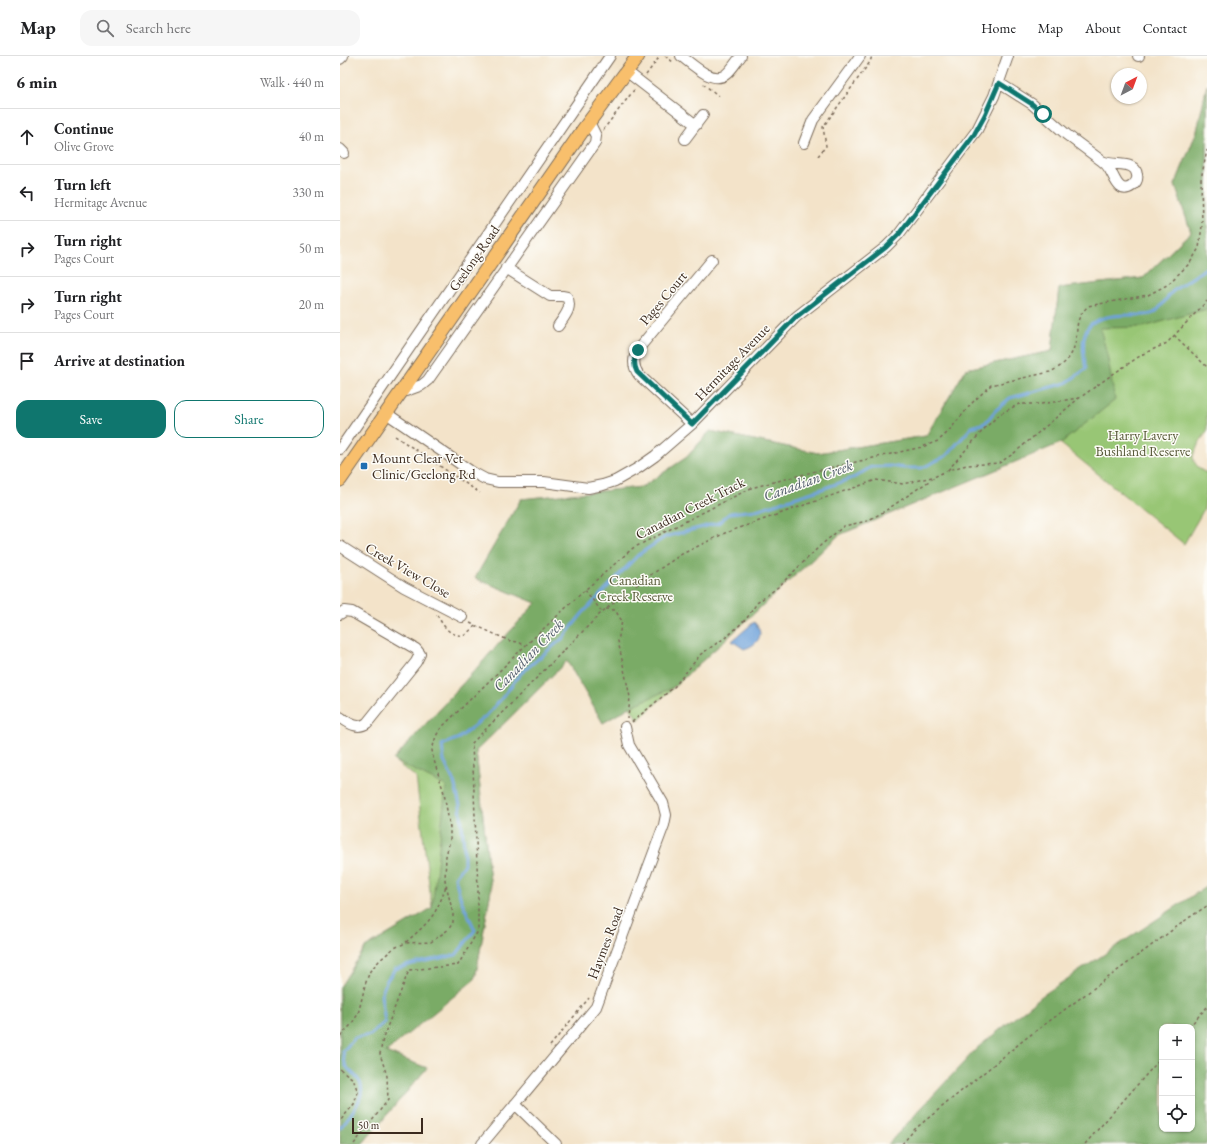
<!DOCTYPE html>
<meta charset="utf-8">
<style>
body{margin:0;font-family:"EB Garamond",serif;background:#f6f6f6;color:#202124}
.controls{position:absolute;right:12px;bottom:12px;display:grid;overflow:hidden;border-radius:8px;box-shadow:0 1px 3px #0004}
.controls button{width:36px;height:36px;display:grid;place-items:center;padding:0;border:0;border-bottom:1px solid #e0e0e0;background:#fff;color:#202124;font:20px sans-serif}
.compass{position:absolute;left:771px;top:12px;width:36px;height:36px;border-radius:50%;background:#fff;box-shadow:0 1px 3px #0004;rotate:41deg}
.scale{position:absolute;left:12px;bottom:10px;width:71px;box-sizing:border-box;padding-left:4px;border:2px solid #3b2a1e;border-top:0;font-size:11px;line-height:14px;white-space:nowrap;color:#3b2a1e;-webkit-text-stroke:3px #fdfcf7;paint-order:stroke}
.stop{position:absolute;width:12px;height:12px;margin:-9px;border:3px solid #0f766e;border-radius:50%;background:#fff}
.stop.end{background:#0f766e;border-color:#fff;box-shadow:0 1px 4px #0008}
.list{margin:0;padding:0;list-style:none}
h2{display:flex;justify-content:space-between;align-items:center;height:52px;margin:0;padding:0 16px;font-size:17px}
h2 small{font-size:13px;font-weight:400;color:#757577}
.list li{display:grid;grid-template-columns:26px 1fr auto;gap:12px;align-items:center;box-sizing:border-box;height:56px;padding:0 16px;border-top:1px solid #e0e0e0}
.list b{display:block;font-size:15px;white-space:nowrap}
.list p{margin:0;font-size:13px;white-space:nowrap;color:#757577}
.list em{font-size:13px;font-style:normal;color:#757577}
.actions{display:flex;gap:8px;padding:12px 16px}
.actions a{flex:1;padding:9px 0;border:1px solid #0f766e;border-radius:12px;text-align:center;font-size:14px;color:#0f766e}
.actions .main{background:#0f766e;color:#fff}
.icon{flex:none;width:22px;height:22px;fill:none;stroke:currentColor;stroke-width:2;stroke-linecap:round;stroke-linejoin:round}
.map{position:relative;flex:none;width:867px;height:1088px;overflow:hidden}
header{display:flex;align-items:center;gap:24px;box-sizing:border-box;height:56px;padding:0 20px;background:#fff;border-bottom:1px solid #e0e0e0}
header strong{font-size:19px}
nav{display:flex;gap:22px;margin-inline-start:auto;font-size:14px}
.search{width:280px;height:36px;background:#f6f6f6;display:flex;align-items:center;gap:10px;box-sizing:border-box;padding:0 14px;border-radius:12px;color:#757577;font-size:15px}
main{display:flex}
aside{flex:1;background:#fff}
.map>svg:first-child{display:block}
.green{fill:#98c674;stroke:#6a7849}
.forest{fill:#7aab66;stroke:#5a6a42;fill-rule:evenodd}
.water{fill:#6ea2da;stroke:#54667c}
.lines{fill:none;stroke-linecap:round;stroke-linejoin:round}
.stream{stroke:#6ea2da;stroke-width:3}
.minor-casing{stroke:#7b6b5a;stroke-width:12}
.major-casing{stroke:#7b6b5a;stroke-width:15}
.path{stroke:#7b6b5a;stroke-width:1.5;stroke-dasharray:3 3;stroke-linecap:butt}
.minor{stroke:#fff;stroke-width:10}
.major{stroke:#f8bf6c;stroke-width:13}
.route{stroke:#0f766e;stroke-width:5}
.poi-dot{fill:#1f6fb2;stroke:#fdfcf7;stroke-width:1.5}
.labels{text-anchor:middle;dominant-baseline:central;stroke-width:3;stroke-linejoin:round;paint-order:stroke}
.street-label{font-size:14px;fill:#3b2a1e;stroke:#fdfcf7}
.park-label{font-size:14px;fill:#575938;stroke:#fdfcf7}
.poi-label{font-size:14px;fill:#3b2a1e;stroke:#fdfcf7;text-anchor:start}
.water-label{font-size:15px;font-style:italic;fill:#4f5a69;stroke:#fdfcf7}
</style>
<header>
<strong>Map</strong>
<div class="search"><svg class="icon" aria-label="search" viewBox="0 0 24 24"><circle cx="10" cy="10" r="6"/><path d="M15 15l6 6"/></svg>Search here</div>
<nav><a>Home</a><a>Map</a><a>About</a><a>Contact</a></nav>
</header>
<main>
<aside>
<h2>6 min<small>Walk · 440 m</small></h2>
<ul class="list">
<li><svg class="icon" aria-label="ahead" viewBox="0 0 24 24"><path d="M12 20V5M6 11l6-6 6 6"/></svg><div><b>Continue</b><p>Olive Grove</p></div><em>40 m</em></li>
<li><svg class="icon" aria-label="left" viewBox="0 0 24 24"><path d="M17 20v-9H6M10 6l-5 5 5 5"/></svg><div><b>Turn left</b><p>Hermitage Avenue</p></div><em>330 m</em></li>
<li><svg class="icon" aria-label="right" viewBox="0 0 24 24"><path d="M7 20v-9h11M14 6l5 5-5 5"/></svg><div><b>Turn right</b><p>Pages Court</p></div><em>50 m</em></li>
<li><svg class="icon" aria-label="right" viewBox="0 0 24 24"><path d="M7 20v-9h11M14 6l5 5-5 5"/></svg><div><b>Turn right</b><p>Pages Court</p></div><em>20 m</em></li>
<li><svg class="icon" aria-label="arrive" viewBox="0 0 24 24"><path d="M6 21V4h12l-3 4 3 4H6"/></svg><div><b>Arrive at destination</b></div></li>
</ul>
<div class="actions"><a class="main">Save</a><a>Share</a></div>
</aside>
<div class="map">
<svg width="867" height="1088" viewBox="0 0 867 1088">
<rect width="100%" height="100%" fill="#fdfcf7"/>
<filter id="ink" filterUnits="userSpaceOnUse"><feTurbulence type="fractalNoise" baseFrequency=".025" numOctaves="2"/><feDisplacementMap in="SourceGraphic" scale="8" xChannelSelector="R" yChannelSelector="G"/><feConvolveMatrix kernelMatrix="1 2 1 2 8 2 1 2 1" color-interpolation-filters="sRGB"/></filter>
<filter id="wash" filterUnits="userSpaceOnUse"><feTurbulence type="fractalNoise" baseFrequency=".012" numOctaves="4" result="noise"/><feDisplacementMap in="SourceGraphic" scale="16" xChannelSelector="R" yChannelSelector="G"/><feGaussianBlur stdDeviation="0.9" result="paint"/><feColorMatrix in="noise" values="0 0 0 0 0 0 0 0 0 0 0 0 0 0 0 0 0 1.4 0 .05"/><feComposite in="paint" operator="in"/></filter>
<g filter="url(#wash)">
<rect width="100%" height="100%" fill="#f3e3c9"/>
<path class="green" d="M867,29V375L858,389L853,401C855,409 859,414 867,417V432L864,453L844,488L720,387L499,479L298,664L290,651L263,667L227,605L136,695L151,834L135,923L74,920L45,996L87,1012L22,1088H0V931L25,892L92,852L76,721L53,704L196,547L135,522L181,443L302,431L347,401L370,375L478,397L586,380L626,313L712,295L719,232L803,222L851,176L835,129L857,75Z"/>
<path class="forest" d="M867,29V253L803,271L760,272L767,298L775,344L721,387L499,479L334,631L290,651L263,667L227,605L136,695L151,834L135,923L46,996L87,1012L22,1088H0V931L25,892L92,852L106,730L53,704L196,547L135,522L181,443L302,431L347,401L370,375L478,397L586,380L626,313L712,295L719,232L803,222L851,176L835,129L857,75Z
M867,830V1088H548L637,992L703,939ZM822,971H852V1073H822Z"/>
<path class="water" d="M414,566C426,578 418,589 404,593L392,585Z"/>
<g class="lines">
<path class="stream" d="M0,1072C10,1059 31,1037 17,1022C14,1018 9,1015 6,1010C4,1007 4,999 3,995L15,982L30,979L45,966L41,939L47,924L55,913L76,907L116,899L135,874L121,844L115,821L124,808V789L120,749L114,726L104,705L102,689L119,682L146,660L162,642L180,618L223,582L242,558L298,499L325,481L378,467L390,457L416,454L482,433L515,421L531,411L550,410L564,412H582L606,400L632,371L645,367L655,355L670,342L726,327L746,313C738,272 746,259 790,259C797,259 808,260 814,257C822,251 826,242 832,236C843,227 856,220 867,211"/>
</g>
</g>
<g filter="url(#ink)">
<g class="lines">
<g class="minor-casing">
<path id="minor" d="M341,0C352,8 372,28 385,19C391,15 396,6 401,0
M798,0H799
M0,3L3,0
M286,15L356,69
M659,27L692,48L727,79L762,105
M345,83L363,59
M464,87L473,64L520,0
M0,93L4,97
M762,105C774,111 796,104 797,119C798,123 796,127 792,130C779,139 775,122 770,114C768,110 765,107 762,105Z
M166,212L210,240H222L227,241C233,252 224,261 218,270
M60,337L82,329L88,324L255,87L256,80L249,66
M46,357L132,416L145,423L158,426H204L248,432L263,429L275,425L298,412L315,400L352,368L456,261L546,191L559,178L637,74L654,40L668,0
M352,368L299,319C292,310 293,301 299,292L372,204
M0,393L270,0
M0,490L64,531L122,561
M0,558L4,555L12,556L76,593L80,598L76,606L27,667C17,674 9,667 0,661
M175,1048L216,1088
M142,1088L256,951L324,769L326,759L323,747L289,689L285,671"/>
</g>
<g class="major-casing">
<path id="major" d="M0,424L243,74L298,0"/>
</g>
<path class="path" d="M325,0L333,6
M306,19L320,0
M363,28L379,40
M263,74L294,34
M478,100L486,90L483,71L530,6L532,0
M834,279L867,311
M55,380L140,437
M608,414L645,372L660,358L679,348H701L739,342
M245,534L262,556
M266,553L275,554L282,565L278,585L290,641L288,663
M97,559C104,571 110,581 125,579L135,570
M130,567L170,585L179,586L185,590
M292,666L334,631L361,598L389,579L407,562L417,547L438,531L481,489L504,470L527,465L545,455L595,421
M66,886C79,875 93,863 99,848C102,842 104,836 106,830
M257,917L262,897L278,863
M849,971L867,951
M0,980L11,969L18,958L26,926L30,915L40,904L54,892L66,887L91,886L109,873L113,866V858L105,824L106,800L110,784V772L104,737L93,701L92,694L96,680L101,672L185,590L245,534L293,492L411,432L480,414L582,391L598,385L607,377L633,346L651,329L710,316C721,311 731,303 734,291C740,273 732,266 748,250L808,239L827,229L850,207L859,192L862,170L861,123L867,94
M210,990L249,942
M0,1013L13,1023L18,1036L14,1048L0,1065
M14,1088L48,1044L47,1020L40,998L43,982L69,914L118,909L138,875V833L132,687L262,556L303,524L342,498L385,477L536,424L563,428L596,420L608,414L627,409L659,407L673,398L738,343L776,316L803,298L827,287L867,245
M562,1088L575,1073L685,983L850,861L867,850
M745,1088L822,1001"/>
<use href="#minor" class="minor"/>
<use href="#major" class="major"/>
</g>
</g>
<g class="lines" filter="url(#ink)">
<path class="route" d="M298,294C294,301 293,308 297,316L352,368L456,261L546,191L559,178L634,79L645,59L659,27L692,48L703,58"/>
</g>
<rect class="poi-dot" x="20" y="406" width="8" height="8" rx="2"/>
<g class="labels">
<g class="street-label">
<text transform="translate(134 202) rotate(-55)">Geelong Road</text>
<text transform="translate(323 242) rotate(-50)">Pages Court</text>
<text transform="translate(392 306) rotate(-46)">Hermitage Avenue</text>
<text transform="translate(350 452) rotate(-27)">Canadian Creek Track</text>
<text transform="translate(68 514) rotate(30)">Creek View Close</text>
<text transform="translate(265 887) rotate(-69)">Haymes Road</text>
</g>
<g class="park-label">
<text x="803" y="379">Harry Lavery<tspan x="803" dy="16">Bushland Reserve</tspan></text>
<text x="295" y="524">Canadian<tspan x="295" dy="16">Creek Reserve</tspan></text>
</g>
<g class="poi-label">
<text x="32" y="402">Mount Clear Vet<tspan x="32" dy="16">Clinic/Geelong Rd</tspan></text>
</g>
<g class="water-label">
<text transform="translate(468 424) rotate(-20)">Canadian Creek</text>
<text transform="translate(188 599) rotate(-46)">Canadian Creek</text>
</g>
</g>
</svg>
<div class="controls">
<button>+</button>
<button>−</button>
<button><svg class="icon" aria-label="locate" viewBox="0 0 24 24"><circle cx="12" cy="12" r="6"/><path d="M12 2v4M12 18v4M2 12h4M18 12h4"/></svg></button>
</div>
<svg class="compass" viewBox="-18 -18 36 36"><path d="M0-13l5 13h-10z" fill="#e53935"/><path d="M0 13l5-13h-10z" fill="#757577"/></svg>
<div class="scale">50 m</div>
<div class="stop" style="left:703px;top:58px"></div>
<div class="stop end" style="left:298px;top:294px"></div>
</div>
</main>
